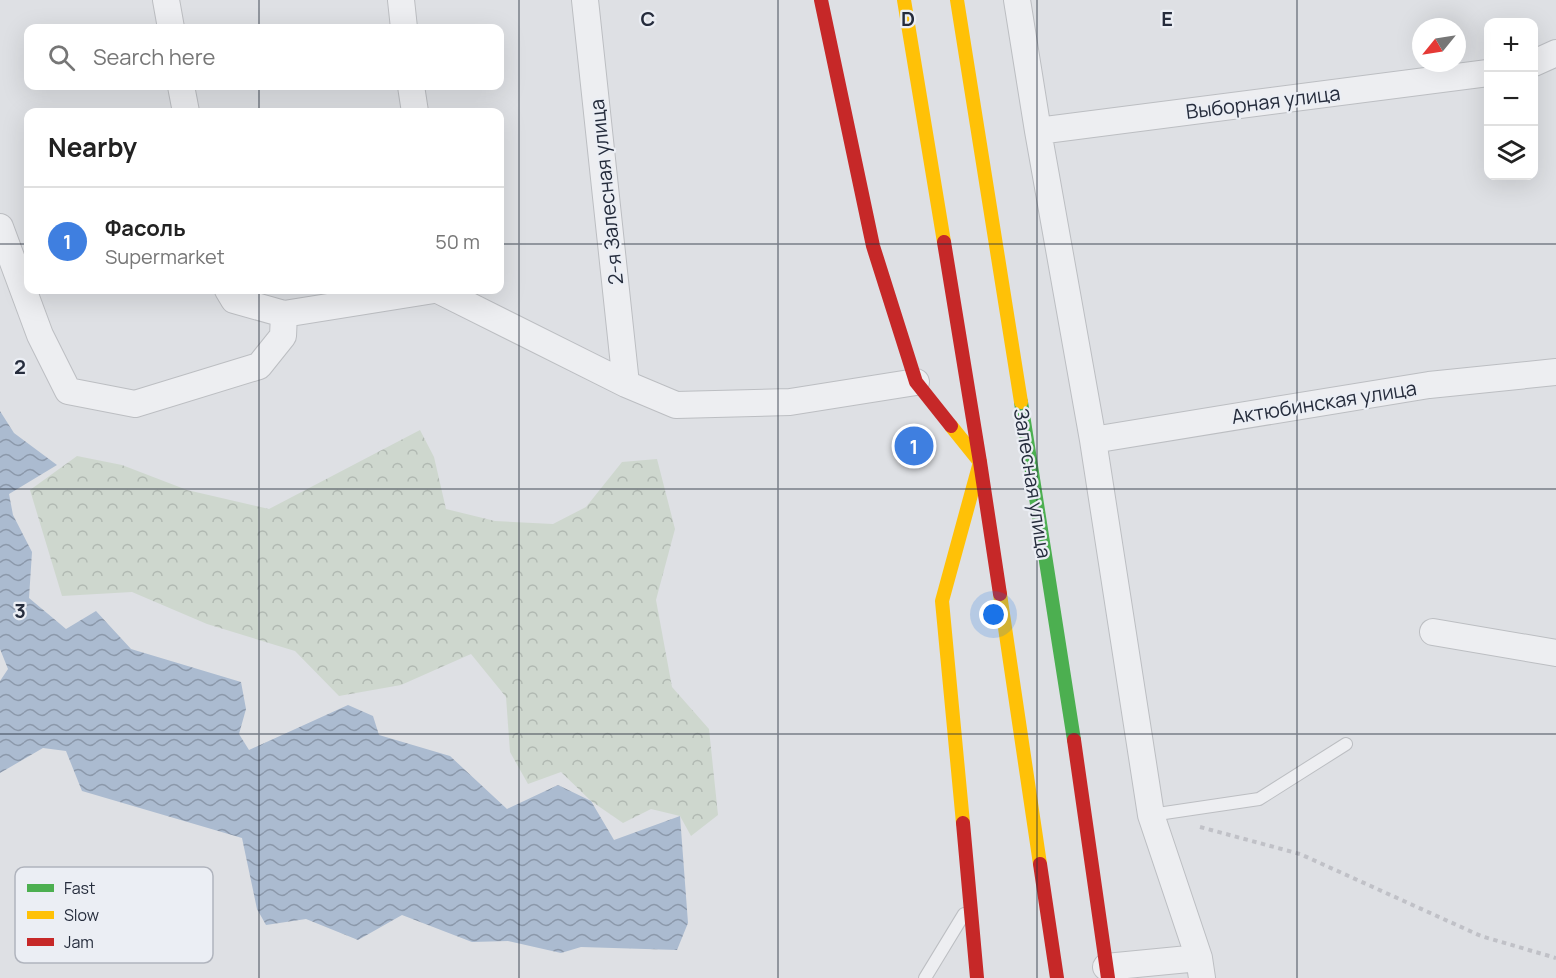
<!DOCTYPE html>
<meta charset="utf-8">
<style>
body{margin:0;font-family:Manrope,sans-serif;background:#f2f2f2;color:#222}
.controls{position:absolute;right:18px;top:18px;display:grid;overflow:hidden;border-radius:12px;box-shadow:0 6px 24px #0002}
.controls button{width:54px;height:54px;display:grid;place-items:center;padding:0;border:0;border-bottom:2px solid #e0e0e0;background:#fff;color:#222;font:30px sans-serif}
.compass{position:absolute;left:1412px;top:18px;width:54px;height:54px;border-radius:50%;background:#fff;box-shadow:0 6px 24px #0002;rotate:240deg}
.you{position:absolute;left:994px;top:615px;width:21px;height:21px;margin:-15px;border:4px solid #fff;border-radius:50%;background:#1a73e8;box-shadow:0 0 0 9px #1a73e833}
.badge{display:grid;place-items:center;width:39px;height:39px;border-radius:50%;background:#7c3aed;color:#fff;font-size:20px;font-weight:700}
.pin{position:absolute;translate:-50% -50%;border:3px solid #fff;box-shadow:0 2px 6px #0006}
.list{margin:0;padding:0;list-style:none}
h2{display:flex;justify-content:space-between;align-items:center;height:78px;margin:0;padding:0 24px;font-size:26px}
h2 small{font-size:20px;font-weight:400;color:#767676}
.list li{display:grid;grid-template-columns:39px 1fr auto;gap:18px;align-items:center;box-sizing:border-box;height:108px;padding:0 24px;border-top:2px solid #e0e0e0}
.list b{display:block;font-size:22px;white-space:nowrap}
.list p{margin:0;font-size:20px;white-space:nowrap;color:#767676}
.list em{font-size:20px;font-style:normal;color:#767676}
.icon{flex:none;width:33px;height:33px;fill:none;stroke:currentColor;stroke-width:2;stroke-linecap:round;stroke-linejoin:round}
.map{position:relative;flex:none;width:1556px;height:978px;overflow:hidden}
.search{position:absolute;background:#fff;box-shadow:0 6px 24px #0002;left:24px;top:24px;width:480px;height:66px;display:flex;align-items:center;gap:15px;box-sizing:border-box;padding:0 21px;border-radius:12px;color:#767676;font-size:22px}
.panel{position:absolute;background:#fff;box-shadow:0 6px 24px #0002;left:24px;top:108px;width:480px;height:186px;border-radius:12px}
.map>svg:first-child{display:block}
.forest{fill:url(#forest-crowns)}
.water{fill:url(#water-waves)}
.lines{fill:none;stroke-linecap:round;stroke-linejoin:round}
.lane-casing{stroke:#bcbec2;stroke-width:14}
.street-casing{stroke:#bcbec2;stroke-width:28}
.path{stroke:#c0c1c7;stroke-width:4;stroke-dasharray:4.5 4.5;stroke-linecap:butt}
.lane{stroke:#edeef1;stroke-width:12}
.street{stroke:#edeef1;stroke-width:26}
.fast{stroke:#4caf50;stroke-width:14}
.slow{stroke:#ffc107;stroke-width:14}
.jam{stroke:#c62828;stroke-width:14}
.grid{fill:none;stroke:#252c3c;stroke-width:1.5;stroke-opacity:0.55}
.labels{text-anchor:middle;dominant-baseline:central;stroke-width:4.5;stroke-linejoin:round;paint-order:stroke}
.street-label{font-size:20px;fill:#252c3c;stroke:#ebeef4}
.key{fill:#ebeef4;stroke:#b0b4bd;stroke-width:1.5}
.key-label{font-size:16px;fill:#252c3c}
.grid-label{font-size:20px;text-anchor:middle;font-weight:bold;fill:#252c3c;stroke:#ebeef4;stroke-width:4.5;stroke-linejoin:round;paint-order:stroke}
</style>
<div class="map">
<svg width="1556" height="978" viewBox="0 0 1556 978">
<defs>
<pattern id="forest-crowns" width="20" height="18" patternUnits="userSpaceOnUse" patternTransform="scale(1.5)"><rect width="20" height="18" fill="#ced7ce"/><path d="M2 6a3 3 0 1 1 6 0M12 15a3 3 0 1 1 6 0" fill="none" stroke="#b1b9b2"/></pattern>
<pattern id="water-waves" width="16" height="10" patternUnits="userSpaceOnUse" patternTransform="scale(1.5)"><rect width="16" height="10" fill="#abbbd0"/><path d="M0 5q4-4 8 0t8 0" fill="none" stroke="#8b98aa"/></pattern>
</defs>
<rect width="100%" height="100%" fill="#dee0e4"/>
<path class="forest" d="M420,430L434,457L446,509L495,521L553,524L586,507L622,462L657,459L675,529L656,600L672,687L709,729L718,815L691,836L680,816L651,809L623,823L591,801L561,772L528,784L510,752L506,697L471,654L401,685L339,696L295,651L207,624L132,592L62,596L30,490L77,456L122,465L187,490L269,509Z"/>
<path class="water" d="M0,411L14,433L57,465L9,494L13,515L32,552L29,598L66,629L96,611L131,649L241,682L246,709L239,734L249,750L348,705L373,716L379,735L450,756L507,809L558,785L591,801L614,840L680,816L688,923L677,950L581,947L561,953L508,941L472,942L402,915L358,940L306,919L266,925L257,909L242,838L82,791L66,751L43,748L0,773V681L8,669L0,649Z"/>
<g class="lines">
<g class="lane-casing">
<path id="lane" d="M1151,815L1259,799L1346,744
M925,978L964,914"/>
</g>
<g class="street-casing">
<path id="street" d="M166,0L171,28
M401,0L404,28
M585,0L626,384
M1017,0L1038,131L1093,440L1151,815L1199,958L1202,978
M1534,63L1556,53
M181,86L186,112
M411,86L415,112
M1038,131L1488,73
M0,227L40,335L68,391L135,404L259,366L283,336L284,314
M228,290L234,300L284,314L434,290
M438,290L626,384L676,405L790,402L916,382
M1093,440L1429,385L1556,372
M1433,632L1556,653
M1106,967L1199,958"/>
</g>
<path class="path" d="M1200,827L1300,854L1481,936L1556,958"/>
<use href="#lane" class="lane"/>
<use href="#street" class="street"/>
<path class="fast" d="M1021,402L1074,740"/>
<path class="slow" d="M904,0L944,242
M957,0L1021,402
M951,426L980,462L942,601L963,823
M1000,594L1040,864"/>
<path class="jam" d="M821,0L873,246L916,382L951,426
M944,242L980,462L1000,594
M1074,740L1108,978
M963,823L977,978
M1040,864L1057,978"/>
</g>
<path class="grid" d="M259,0V28M519,0V978M778,0V978M1037,0V978M1297,0V978M259,86V112M0,244H28M500,244H1556M259,290V978M0,489H1556M0,734H1556"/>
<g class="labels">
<g class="street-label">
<text transform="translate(1263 102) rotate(-7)">Выборная улица</text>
<text transform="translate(606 192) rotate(-96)">2-я Залесная улица</text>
<text transform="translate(1324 402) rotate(-9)">Актюбинская улица</text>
<text transform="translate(1033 483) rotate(81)">Залесная улица</text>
</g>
</g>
<rect x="15" y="867" width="198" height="96" rx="9" class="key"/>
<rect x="27" y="884" width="27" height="8" fill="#4caf50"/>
<rect x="27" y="911" width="27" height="8" fill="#ffc107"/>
<rect x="27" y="938" width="27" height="8" fill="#c62828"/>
<g class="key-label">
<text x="64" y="894">Fast</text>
<text x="64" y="921">Slow</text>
<text x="64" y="948">Jam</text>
</g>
<g class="grid-label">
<text x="648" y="26">C</text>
<text x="908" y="26">D</text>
<text x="1167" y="26">E</text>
<text x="20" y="374">2</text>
<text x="20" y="618">3</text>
</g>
</svg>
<div class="controls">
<button>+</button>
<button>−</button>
<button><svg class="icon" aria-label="layers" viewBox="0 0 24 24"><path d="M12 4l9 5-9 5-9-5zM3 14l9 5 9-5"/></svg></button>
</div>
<svg class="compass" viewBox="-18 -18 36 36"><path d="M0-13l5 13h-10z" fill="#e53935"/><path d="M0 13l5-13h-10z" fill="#767676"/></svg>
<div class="you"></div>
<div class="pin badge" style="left:914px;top:446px;background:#3f7fe0">1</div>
<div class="search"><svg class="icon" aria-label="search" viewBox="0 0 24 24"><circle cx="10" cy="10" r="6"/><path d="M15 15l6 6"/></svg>Search here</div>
<section class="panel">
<h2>Nearby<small></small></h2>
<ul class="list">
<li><span class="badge" style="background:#3f7fe0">1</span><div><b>Фасоль</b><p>Supermarket</p></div><em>50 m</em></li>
</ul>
</section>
</div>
